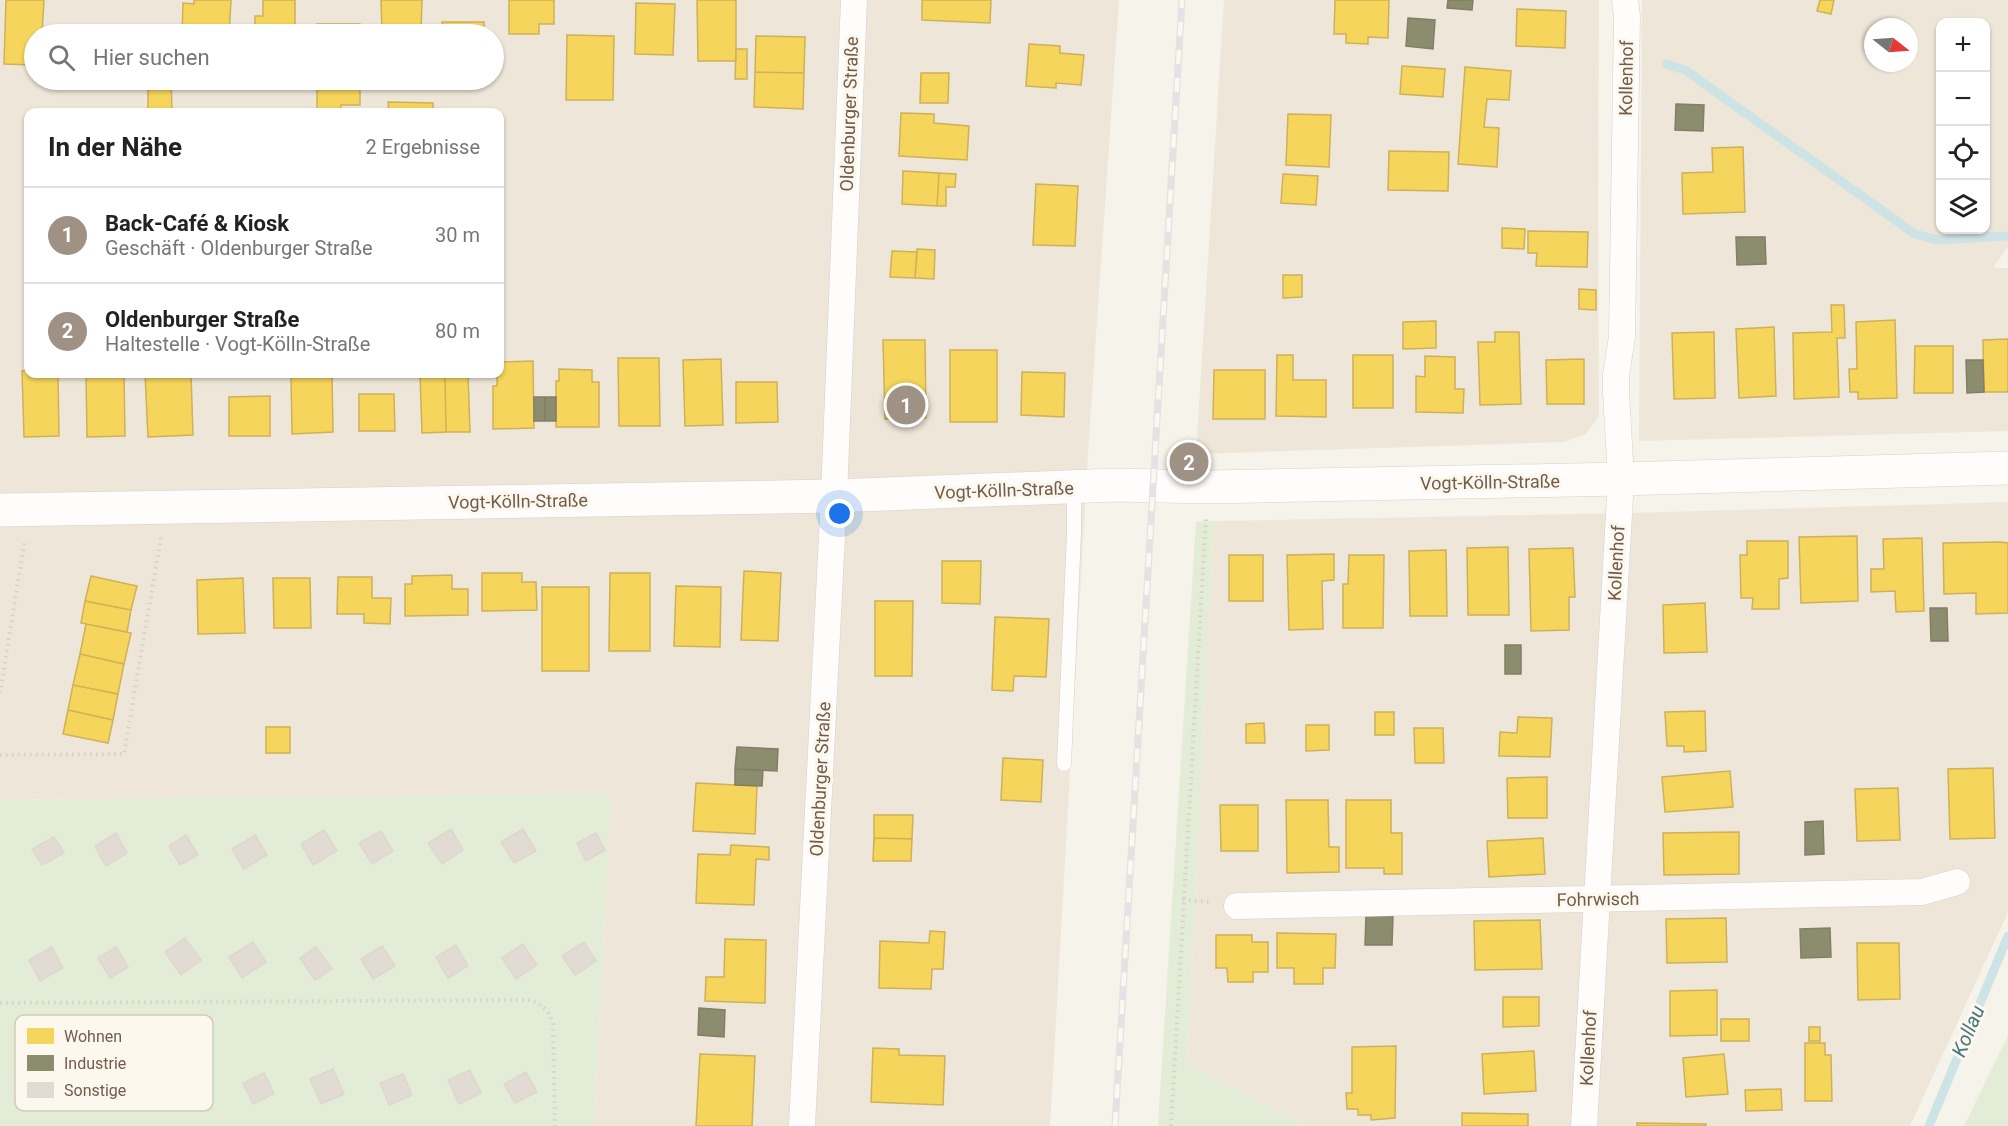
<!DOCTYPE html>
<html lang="de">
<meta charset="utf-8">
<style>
body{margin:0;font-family:Roboto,sans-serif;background:#f6f6f6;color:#222}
.controls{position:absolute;right:18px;top:18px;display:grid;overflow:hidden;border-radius:12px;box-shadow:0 2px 4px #0004}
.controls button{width:54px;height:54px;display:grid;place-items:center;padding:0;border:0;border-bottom:2px solid #e0e0e0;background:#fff;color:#222;font:30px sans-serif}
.compass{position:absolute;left:1864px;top:18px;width:54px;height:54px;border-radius:50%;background:#fff;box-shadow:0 2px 4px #0004;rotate:107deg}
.you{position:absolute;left:840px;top:514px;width:21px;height:21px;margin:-15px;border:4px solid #fff;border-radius:50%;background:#1a73e8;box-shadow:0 0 0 9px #1a73e833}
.badge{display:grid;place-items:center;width:39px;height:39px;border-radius:50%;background:#a09185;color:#fff;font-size:20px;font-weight:700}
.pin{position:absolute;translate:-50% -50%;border:3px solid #fff;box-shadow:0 2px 6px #0006}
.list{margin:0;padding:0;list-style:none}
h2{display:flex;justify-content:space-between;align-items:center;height:78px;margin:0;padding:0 24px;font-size:26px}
h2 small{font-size:20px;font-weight:400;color:#767676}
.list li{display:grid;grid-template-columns:39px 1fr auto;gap:18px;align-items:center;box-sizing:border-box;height:96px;padding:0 24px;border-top:2px solid #e0e0e0}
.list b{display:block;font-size:22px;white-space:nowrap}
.list p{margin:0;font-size:20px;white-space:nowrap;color:#767676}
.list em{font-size:20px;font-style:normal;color:#767676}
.icon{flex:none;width:33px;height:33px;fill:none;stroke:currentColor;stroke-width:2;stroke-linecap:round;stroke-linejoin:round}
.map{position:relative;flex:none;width:2008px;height:1126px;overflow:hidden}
.search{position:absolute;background:#fff;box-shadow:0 2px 4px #0004;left:24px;top:24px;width:480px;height:66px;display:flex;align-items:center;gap:15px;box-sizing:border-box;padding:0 21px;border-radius:33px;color:#767676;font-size:22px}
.panel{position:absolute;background:#fff;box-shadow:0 2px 4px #0004;left:24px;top:108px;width:480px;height:270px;border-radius:12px}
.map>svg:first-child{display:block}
.residential{fill:#eee6d9;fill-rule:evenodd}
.green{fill:#e3ecd7}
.homes{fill:#f6d55c;stroke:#ceb158;stroke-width:1.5}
.industry{fill:#8c8c6e;stroke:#847e64;stroke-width:1.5}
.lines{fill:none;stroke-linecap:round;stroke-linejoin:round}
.stream{stroke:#cee3e5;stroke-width:9}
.building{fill:#e2dbd3;stroke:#dfd6ce;stroke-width:1.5}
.lane-casing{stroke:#d5d0c9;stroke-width:15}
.street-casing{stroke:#d5d0c9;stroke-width:27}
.secondary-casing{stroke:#d6d0c9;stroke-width:34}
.path{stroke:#d7d1cb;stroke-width:4;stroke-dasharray:1.5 4.5;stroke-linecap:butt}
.lane{stroke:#fefdfc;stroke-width:14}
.street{stroke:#fefdfc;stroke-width:26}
.secondary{stroke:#fefdfc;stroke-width:33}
.rail-casing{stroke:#e4e2e4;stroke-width:7}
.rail{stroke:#fdf8ed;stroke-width:4.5;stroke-dasharray:14;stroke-linecap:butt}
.labels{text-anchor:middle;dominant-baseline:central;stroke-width:6;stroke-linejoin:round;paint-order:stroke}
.street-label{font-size:18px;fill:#725c4e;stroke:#fdf8ed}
.water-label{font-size:20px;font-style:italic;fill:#497883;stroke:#fdf8ed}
.key{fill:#fdf8ed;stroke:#d3c9bd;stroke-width:1.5}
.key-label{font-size:16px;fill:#725c4e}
</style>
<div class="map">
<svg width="2008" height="1126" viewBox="0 0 2008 1126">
<rect width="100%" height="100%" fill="#f6f3eb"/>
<path class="residential" d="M0,0H1119L1088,453L1050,1126H594L611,793L0,800ZM34,34H494V80H34ZM28,112H500V374H28Z
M1224,0H1599L1598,205L1599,416L1586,434L1564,442L1196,454Z
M1642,0H2008V247L1993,268H2008V431L1639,441ZM1940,22H1986V230H1940ZM1873,27H1909V63H1873Z
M2008,502V912L1910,1126H1306L1187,1064L1214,521L1631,513Z"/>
<path class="green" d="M1214,521L1187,1064L1306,1126H1158L1196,522Z
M611,793L594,1126H0V800Z
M2008,1036V1126H1964L2002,1048Z"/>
<path class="homes" d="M6,0H44L42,34H34V65L4,64Z
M194,0H231L229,34H182L183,3L194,4Z
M263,0H295V34H255V16H263Z
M381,0H422L421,31H382Z
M509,0H554V24H539V34H509Z
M697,0H736V61H698Z
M922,0H991L990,23L922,20Z
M1335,0H1389L1388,38L1368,37V44L1346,43V34H1334Z
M1820,0H1834L1831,14L1817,11Z
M636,3L675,4L673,55L635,54Z
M1517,9L1566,11L1565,48L1516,46Z
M442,22H484V34H442Z
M317,24H360V34H317Z
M382,31H421V34H382Z
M567,35L614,36L613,100H566Z
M756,36L805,37L804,73L755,72Z
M1029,44L1060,46V53L1084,55L1081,85L1056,83V88L1026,86Z
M736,49H747V79H735Z
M1402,66L1445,69L1443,97L1400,94Z
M1465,67L1511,71L1509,100L1487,99L1484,127L1499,128L1497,167L1458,164Z
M755,72L804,73L803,109L754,107Z
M921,73H949L948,103H920Z
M148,80H181H171L172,110H148Z
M317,80H360V105H341L340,112H317Z
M388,102L433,103V112H389Z
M901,113L934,114V123L969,126L967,160L899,156Z
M1288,114L1331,115L1329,167L1286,165Z
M1743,147L1745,212L1683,214L1682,173L1713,172L1712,148Z
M1389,151L1449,152L1448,191L1388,190Z
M903,171L939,173L937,206L902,204Z
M939,173L956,174L955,187H946V206H937Z
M1283,174L1318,176L1316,205L1281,203Z
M1036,184L1078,186L1075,246L1033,245Z
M1502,228L1525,229L1524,249L1502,248Z
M1528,231L1588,232L1587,267L1536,266L1537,253H1528Z
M917,249L935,250L934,279L915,278Z
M892,251L917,252L915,278L890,277Z
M1283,275H1302V297L1283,298Z
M1579,289L1596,290V310L1579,309Z
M1831,305H1844L1845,338H1837L1839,397L1794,399L1793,333L1832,332Z
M1895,320L1897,398L1858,399V392H1850L1849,369H1857L1856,322Z
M1436,321V348L1403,349V322Z
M1774,327L1776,396L1739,398L1736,329Z
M1495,332H1519L1521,404L1480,405L1478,342H1495Z
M1714,332L1715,398L1674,399L1672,333Z
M2008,339V392H1984L1983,340Z
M883,340H925L926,418L885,419Z
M1915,346H1953V393H1914Z
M950,350H997V422H950Z
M1277,355H1293V380H1326V417L1276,416Z
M1353,355H1393V408H1353Z
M1425,356L1455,357V389H1464L1463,413L1416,412V376L1425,377Z
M618,358H659L660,426H619Z
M721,359L723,425L685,426L683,360Z
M1584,359V404H1547L1546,360Z
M533,361L534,428L493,429V386H497V374H500V362Z
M559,369L592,370V382H599V427H556V381H559Z
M28,370V374H58L59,436L24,437L22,371Z
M1214,370H1265V419H1213Z
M1022,372L1065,373L1064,417L1021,415Z
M86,374H124L125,436L87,437Z
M145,374H191L193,435L148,437Z
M332,374L333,432L292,434L291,375Z
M420,374H445L446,432L422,433Z
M445,374H468L470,432H446Z
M736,382H777L778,422L736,423Z
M359,394H394L395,431H359Z
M270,396V436H229V397Z
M1857,536L1858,601L1801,603L1799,537Z
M1922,538L1924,611L1896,612L1895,591L1871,592V569H1884L1883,539Z
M1747,541H1788V578L1779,579V609H1752L1753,598H1741L1740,555H1747Z
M2000,542L2008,543V613L1976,614V593L1944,594L1943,543Z
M1508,547L1509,615H1468L1467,548Z
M1573,548L1575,597H1569V630L1531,631L1529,549Z
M1446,550L1447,616H1410L1409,551Z
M1334,554V580L1322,581L1323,629L1289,630L1287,555Z
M1229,555H1263V601H1229Z
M1349,555H1384L1383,628H1343V584H1348Z
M942,561H981L980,604L942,603Z
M744,571L781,573L778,641L741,640Z
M482,573H522V582H536L537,610L482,611Z
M610,573H650V651H609Z
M452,575V589H468V615L405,616V584H412V576Z
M91,576L137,586L131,610L85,601Z
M338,577H372V598H391L390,624L364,623V614H337Z
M243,578L245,633L198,634L197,580Z
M273,578H310L311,628H274Z
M676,586L721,587L720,647L674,646Z
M542,587H589V671H542Z
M85,601L131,610L127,632L81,623Z
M875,601H913L912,676H875Z
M1705,603L1707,652L1664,653L1663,605Z
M995,617L1049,619L1046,677L1014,676L1013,691L992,690Z
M86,624L131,633L124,664L80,654Z
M80,654L124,664L118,694L73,685Z
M73,685L118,694L113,720L68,710Z
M68,710L113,720L108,743L63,734Z
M1705,711L1706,751L1684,752V746H1667L1665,712Z
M1375,712H1394V735H1375Z
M1518,717L1552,718L1550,757L1499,756L1500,732L1517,733Z
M1264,723L1265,743H1246V724Z
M1306,725H1329V750L1306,751Z
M266,727H290V753H266Z
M1414,728H1443L1444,763H1415Z
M1003,758L1043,760L1041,802L1001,800Z
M1993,768L1995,838L1950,839L1948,769Z
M1730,771L1733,807L1665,812L1662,777Z
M1547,777V818H1508L1507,778Z
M696,783L757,786L755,834L693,831Z
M1898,788L1900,840L1857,841L1855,789Z
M1286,800H1328L1329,847H1339V872L1287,873Z
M1346,800H1391V833H1402V874H1384V868H1346Z
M1220,805H1258V851H1221Z
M874,815H913L912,839L874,838Z
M1739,832V874L1664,875L1663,833Z
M874,838L912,839L911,861H873Z
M1543,838L1545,874L1489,877L1487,841Z
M731,845L769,847V860L756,859L754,905L696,903L698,854L730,855Z
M1726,918L1727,962L1667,963L1666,919Z
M1540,920L1542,969L1475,970L1474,921Z
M930,931L945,932L943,969H932L931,989L879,988L880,941L929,943Z
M1277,933L1336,934L1335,968H1323V984H1294V968H1277Z
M1216,935H1252V942H1268V972H1253V982H1228L1227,968H1216Z
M725,939L766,940L765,1003L705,1001L706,977H724Z
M1857,943H1899L1900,999L1858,1000Z
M1717,990V1035L1670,1036V991Z
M1503,997H1539V1026L1503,1027Z
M1721,1019H1749V1041H1721Z
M1809,1027H1820V1041H1809Z
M1805,1043H1825V1055H1831L1832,1101H1805Z
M1396,1046L1395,1118L1371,1120V1115H1358V1109H1347L1346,1093H1352V1047Z
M873,1048L899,1049V1055L945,1056L943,1105L871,1102Z
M1534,1051L1536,1091L1484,1094L1482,1054Z
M700,1054L755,1056L752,1126H696Z
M1724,1054L1728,1094L1686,1097L1683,1058Z
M1781,1089L1782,1110L1746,1111L1745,1090Z
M1462,1113L1528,1114V1126H1462Z
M1637,1123L1706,1124V1126H1637Z"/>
<path class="industry" d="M1448,0H1473L1472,10L1447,8Z
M1408,18L1435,20L1433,49L1406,46Z
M1676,104L1704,105L1703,131L1675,130Z
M1736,237H1765L1766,264L1737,265Z
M1966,360H1983L1984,392L1967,393Z
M534,397H545V421H534Z
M545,397H556V421H545Z
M1930,608H1947L1948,641H1931Z
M1505,645H1521V674H1505Z
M737,747L778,749L777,771L735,769Z
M735,769L763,770L762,786L735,785Z
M1823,821L1824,854L1805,855V822Z
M1366,915L1393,916L1392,945H1365Z
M1830,928L1831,957L1801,958L1800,929Z
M699,1008L725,1010L724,1037L698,1035Z"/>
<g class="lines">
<path class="stream" d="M1666,64L1685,70L1915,234L1937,240L2008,236
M1929,1126L2008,936"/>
</g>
<path class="building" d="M451,829L463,850L442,864L428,843Z
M523,829L536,851L514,863L501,842Z
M324,830L337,851L313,865L301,844Z
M381,831L393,851L372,864L359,843Z
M116,833L127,853L106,866L95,846Z
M596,833L605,850L586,861L577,843Z
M186,835L198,855L180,865L169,846Z
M255,835L267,855L244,869L232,849Z
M54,837L64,853L42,865L32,849Z
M185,938L201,960L181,975L165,952Z
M253,942L266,962L242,978L229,957Z
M584,942L596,961L575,975L562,956Z
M523,944L537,965L516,979L502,958Z
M456,945L468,966L448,978L436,957Z
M382,946L395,966L373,979L361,959Z
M52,947L63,968L40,981L29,960Z
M116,947L128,967L110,978L98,958Z
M316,947L332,969L315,980L300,958Z
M333,1069L344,1094L321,1104L310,1079Z
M470,1070L481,1093L459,1104L448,1080Z
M526,1072L537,1092L515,1103L504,1084Z
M264,1073L274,1094L253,1104L243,1083Z
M403,1074L412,1095L389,1105L380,1083Z"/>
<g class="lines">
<g class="lane-casing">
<path id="lane" d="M1064,764L1074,533V487"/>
</g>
<g class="street-casing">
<path id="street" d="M1237,906L1922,892L1957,882
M802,1126L834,496L854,0
M1584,1126L1621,479L1616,392V375L1622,337L1627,16L1625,0"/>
</g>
<g class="secondary-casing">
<path id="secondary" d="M0,510L834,496L1116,485L1208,487L1621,479L2008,468"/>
</g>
<path class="path" d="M0,693L25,539
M0,755L124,754L161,537
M1183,900L1209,902
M0,1003L530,1000C543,1005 549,1011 553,1024L555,1126
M1171,1126L1206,518"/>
<use href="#lane" class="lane"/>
<use href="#street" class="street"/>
<use href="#secondary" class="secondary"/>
<g class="rail-casing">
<path id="rail" d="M1115,1126L1182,0"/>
</g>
<use href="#rail" class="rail"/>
</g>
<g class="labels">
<g class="street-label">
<text transform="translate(1626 78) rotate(-89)">Kollenhof</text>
<text transform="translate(849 114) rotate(-88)">Oldenburger Straße</text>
<text transform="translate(1490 482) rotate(-1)">Vogt-Kölln-Straße</text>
<text transform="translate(1004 490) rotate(-2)">Vogt-Kölln-Straße</text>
<text transform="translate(518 501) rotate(-1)">Vogt-Kölln-Straße</text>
<text transform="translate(1616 563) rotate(-87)">Kollenhof</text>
<text transform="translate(820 779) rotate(-87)">Oldenburger Straße</text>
<text transform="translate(1598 899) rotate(-1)">Fohrwisch</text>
<text transform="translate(1588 1048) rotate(-87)">Kollenhof</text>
</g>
<g class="water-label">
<text transform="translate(1968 1031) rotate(-67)">Kollau</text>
</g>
</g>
<rect x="15" y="1015" width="198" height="96" rx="9" class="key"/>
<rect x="27" y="1028" width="27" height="16" fill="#f6d55c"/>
<rect x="27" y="1055" width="27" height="16" fill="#8c8c6e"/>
<rect x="27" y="1082" width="27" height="16" fill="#e2dbd3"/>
<g class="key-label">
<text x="64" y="1042">Wohnen</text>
<text x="64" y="1069">Industrie</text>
<text x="64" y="1096">Sonstige</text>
</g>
</svg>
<div class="controls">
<button>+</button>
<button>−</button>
<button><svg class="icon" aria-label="locate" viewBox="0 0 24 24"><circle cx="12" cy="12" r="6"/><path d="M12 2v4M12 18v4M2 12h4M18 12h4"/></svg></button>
<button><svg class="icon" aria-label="layers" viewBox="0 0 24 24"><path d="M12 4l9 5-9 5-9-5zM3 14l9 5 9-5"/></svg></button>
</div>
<svg class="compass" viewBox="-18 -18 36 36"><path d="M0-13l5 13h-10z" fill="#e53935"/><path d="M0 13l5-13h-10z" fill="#767676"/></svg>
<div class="you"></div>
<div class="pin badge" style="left:906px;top:405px">1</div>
<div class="pin badge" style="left:1189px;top:462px">2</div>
<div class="search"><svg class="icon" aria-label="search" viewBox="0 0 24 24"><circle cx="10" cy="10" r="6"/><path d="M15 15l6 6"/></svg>Hier suchen</div>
<section class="panel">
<h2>In der Nähe<small>2 Ergebnisse</small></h2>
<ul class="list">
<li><span class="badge">1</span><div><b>Back-Café &amp; Kiosk</b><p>Geschäft · Oldenburger Straße</p></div><em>30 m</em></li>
<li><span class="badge">2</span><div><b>Oldenburger Straße</b><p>Haltestelle · Vogt-Kölln-Straße</p></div><em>80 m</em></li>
</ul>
</section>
</div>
